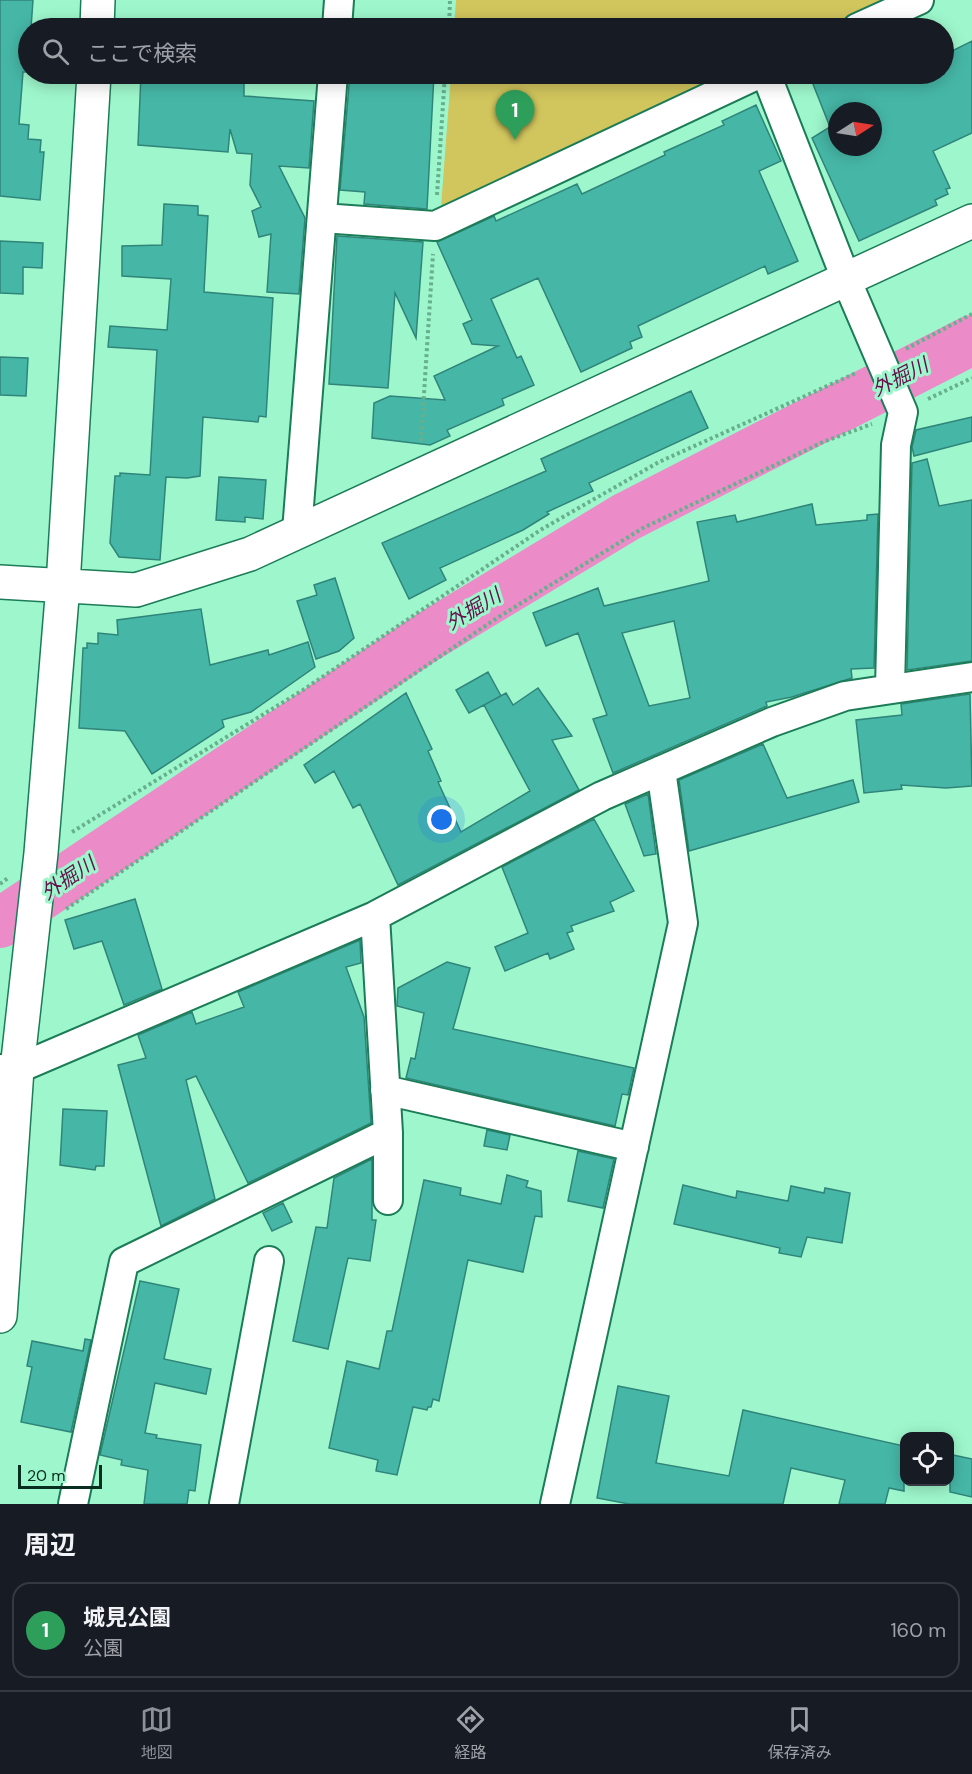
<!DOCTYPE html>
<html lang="ja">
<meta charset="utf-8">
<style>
body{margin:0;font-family:"DM Sans","Noto Sans JP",sans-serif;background:#242831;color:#f1f3f6}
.controls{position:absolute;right:18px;bottom:18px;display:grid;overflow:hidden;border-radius:12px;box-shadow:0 3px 15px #0003}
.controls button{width:54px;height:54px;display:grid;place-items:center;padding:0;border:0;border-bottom:2px solid #363941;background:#171b24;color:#f1f3f6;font:30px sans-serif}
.compass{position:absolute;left:828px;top:102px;width:54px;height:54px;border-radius:50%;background:#171b24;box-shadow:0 3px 15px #0003;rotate:78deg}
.scale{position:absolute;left:18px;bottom:15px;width:84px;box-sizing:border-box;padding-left:6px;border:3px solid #072e1e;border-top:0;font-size:16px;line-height:21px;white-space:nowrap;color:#072e1e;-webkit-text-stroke:4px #9ef7cc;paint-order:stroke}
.you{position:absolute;left:442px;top:820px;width:21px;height:21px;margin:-15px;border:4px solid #fff;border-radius:50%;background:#1a73e8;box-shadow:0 0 0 9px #1a73e833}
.badge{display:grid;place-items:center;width:39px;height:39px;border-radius:50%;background:#8c9099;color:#fff;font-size:20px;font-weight:700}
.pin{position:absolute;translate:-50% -50px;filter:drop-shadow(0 2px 3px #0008)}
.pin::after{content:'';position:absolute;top:32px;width:21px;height:18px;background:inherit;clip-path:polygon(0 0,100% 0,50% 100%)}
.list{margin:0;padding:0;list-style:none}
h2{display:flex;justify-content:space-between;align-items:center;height:78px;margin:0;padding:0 24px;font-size:26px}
h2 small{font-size:20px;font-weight:400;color:#9ea1a6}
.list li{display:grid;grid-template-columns:39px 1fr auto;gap:18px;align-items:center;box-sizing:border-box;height:96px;margin:0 12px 12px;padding:0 12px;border:2px solid #363941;border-radius:18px}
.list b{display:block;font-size:22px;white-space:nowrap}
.list p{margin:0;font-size:20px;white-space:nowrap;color:#9ea1a6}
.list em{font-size:20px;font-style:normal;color:#9ea1a6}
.icon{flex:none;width:33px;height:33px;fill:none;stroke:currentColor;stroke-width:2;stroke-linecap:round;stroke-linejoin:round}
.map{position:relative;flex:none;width:972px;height:1504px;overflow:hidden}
.search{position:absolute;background:#171b24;box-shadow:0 3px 15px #0003;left:18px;right:18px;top:18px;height:66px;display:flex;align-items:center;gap:15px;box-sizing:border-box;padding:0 21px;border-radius:33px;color:#9ea1a6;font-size:22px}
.sheet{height:186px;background:#171b24}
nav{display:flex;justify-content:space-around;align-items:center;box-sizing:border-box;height:84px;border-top:2px solid #363941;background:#171b24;font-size:16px;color:#9ea1a6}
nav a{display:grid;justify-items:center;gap:3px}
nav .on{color:#8c9099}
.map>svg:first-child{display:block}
.green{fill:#d1c55d}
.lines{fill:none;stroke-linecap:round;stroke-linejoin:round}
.river{stroke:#eb8bc7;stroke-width:50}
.building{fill:#46b7a7;stroke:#2f8579;stroke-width:1.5;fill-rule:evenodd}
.minor-casing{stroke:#1b7c57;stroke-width:32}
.tertiary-casing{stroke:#1b7c57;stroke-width:36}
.path{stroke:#68af8e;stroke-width:4;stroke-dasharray:3 3;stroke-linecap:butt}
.minor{stroke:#fff;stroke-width:28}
.tertiary{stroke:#fff;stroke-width:33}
.labels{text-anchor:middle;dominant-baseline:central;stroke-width:6;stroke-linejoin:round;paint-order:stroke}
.water-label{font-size:20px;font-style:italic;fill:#65104d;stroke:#9ef7cc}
</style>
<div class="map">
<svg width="972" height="1504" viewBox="0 0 972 1504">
<rect width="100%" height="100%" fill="#9ef7cc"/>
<path class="green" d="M456,0H885L824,28H454Z
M451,74H727L441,207Z"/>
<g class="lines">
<path class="river" d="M0,923L424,639L626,517L972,340"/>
</g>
<path class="building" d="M0,0H33L31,28H28V72H23L19,124L29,125L28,139L41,140L40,152H44L40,200L0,196Z
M972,41V133L933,151L950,188L946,189L948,194L935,200L937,205L859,241L812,138L830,127L809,74H944V55ZM837,111H873V147H837Z
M141,74H244V96L314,101L309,168L279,166L305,218L299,294L267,292L271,234L259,237L252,211L261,207L250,185L252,154L237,153L230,129L228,152L138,145Z
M350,74H434L427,209L364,204L365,192L340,190Z
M756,105L781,161L759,171L798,261L768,274L765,266L638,326L642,337L630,342L632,348L581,372L538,278L491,299L517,358L521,356L534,385L502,399L504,405L447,430L450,436L430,445L372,438L374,403L390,396L445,400L434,376L498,346L472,344L463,324L472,320L437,242L494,216L496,221L577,184L582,194L665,155L664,152L724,125L722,121Z
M164,204L198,206V215L208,216L204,292L273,298L266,417L259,416L258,422L203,417L200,476L187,478L166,477L160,560L119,557L110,543L115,476H120V473L150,475L157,350L108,347L110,326L167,330L171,279L122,276V246L162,245Z
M337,236L423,242L416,338L395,293L388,388L329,384Z
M0,241L43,243L42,268L23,267V294L0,293Z
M0,357L28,358L26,396L0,395Z
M691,391L708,428L589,483L593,491L547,512L549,514L523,530L440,568L446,580L409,599L382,543L546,471L541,459Z
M972,417V441L914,456L912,447L916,430Z
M927,459L939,506L972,500V661L907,670L912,463Z
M219,477L266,480L263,519L245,517V522L216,520Z
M812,504L816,525L867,520V515L878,514L874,668L851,669L852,678L792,697L766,702L767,706L613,773L593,719L607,715L578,633L546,646L533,613L598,588L604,606L709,581L697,522L735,515L737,522ZM674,621L690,698L649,706L622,633Z
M335,578L354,638L339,651L316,659L297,601L317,595L314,585Z
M201,609L210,665L268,650L269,655L308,642L315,667L251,712L222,720L224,727L152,774L125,731L79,728L83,648H87V643L98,644V633L118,635L117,620Z
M488,672L501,696L469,713L456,690Z
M538,688L572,736L552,740L579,790L398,885L360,804L353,808L334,771L315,783L304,765L406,693L432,749L428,751L441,781L438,782L461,832L530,791L484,705L506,693L513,705Z
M970,694L972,786L946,788L901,785L902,789L864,793L856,720L902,715L901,704Z
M763,744L787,798L853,780L859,802L689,851L679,780Z
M648,794L656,854L644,856L625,804Z
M594,819L634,891L610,902L614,911L571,926L573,931L567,933L574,949L550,959L548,953L505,971L495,947L528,933L502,867Z
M135,899L162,989L124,1005L102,941L74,949L65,920Z
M360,940L361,963L346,967L364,1017L371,1123L248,1183L196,1076L186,1080L215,1199L161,1226L118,1065L146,1058L138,1035L192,1012L196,1024L244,1007L238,992Z
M447,962L470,968L453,1029L634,1068L628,1095L622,1094L615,1126L406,1078L411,1058L415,1059L424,1013L397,1006L398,988Z
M63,1109L107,1111L104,1166H96L95,1170L60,1165Z
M487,1130L510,1135L507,1150L484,1146Z
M578,1151L614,1159L603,1208L568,1201Z
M372,1159V1220H376L370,1261L348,1258L328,1349L293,1341L316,1227L327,1228L334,1178Z
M507,1175L528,1181L526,1187L541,1191L542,1217L535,1216L523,1272L468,1260L439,1401L433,1399L431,1407H428L427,1410L413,1407L397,1475L376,1471L378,1460L329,1448L347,1361L379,1369L387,1331H392L424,1180L461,1188L460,1195L501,1204Z
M683,1185L736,1198L737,1191L788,1201L791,1186L824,1193L825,1188L850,1193L842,1243L807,1237L801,1257L779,1253L780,1248L674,1224Z
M283,1203L292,1222L272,1231L263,1213Z
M140,1281L179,1289L164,1359L211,1369L206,1394L155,1383L145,1433L157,1435L156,1438L201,1445L195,1491L189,1490L187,1504H144L148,1470L121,1465L122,1460L100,1455Z
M85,1339L91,1340L71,1432L21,1422L32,1367L27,1366L32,1341L83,1351Z
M618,1386L669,1396L656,1463L729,1476L743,1410L904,1446V1491L889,1488L885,1504H839L845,1480L791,1468L783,1504H629L597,1498Z
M953,1455L972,1459V1497L950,1492V1456Z"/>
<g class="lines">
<g class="minor-casing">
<path id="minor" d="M337,28L339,0
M857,28L919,0
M766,74L846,279L903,412L896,445L890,687
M322,218L435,226L759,74
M297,531L333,74
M375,916L388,1133V1200
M0,1069H17L375,916L602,796L772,722L845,696L972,677
M385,1090L634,1147
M73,1504L124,1262L388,1133
M224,1504L269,1261
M555,1504L683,923L661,770"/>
</g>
<g class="tertiary-casing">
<path id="tertiary" d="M97,28L98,0
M0,582L136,590L250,554L972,221
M0,1316L17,1069L41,853L63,585L94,74"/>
</g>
<path class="path" d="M449,28L450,0
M437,195L445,74
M906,349L972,314
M928,399L972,378
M421,441L433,254
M72,832L303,690L542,529L659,462L856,373
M0,884L8,878
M66,909L497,618L643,528L823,442L872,424"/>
<use href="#minor" class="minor"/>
<use href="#tertiary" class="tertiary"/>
</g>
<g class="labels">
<g class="water-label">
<text transform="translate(900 377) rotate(-27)">外掘川</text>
<text transform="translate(473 609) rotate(-31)">外掘川</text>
<text transform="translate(68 878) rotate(-34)">外掘川</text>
</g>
</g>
</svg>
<div class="controls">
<button><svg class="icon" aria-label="locate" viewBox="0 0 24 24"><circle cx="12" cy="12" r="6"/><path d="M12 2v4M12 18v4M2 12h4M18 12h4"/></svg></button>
</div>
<svg class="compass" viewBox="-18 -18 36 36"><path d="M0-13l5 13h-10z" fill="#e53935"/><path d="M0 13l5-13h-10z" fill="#9ea1a6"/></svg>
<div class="scale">20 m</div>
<div class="you"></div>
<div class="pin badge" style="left:515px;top:140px;background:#2e9e5b">1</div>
<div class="search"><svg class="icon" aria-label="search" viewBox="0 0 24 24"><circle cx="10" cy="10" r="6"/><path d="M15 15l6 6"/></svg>ここで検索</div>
</div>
<section class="sheet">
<h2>周辺<small></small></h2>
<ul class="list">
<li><span class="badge" style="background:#2e9e5b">1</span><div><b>城見公園</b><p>公園</p></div><em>160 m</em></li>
</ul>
</section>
<nav>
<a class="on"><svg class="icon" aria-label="map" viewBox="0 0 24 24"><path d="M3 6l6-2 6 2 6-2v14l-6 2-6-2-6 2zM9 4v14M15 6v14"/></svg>地図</a>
<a><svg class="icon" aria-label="directions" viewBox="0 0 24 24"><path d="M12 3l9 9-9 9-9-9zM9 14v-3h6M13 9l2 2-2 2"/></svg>経路</a>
<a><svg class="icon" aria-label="saved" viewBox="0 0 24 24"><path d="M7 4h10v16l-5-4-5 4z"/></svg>保存済み</a>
</nav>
